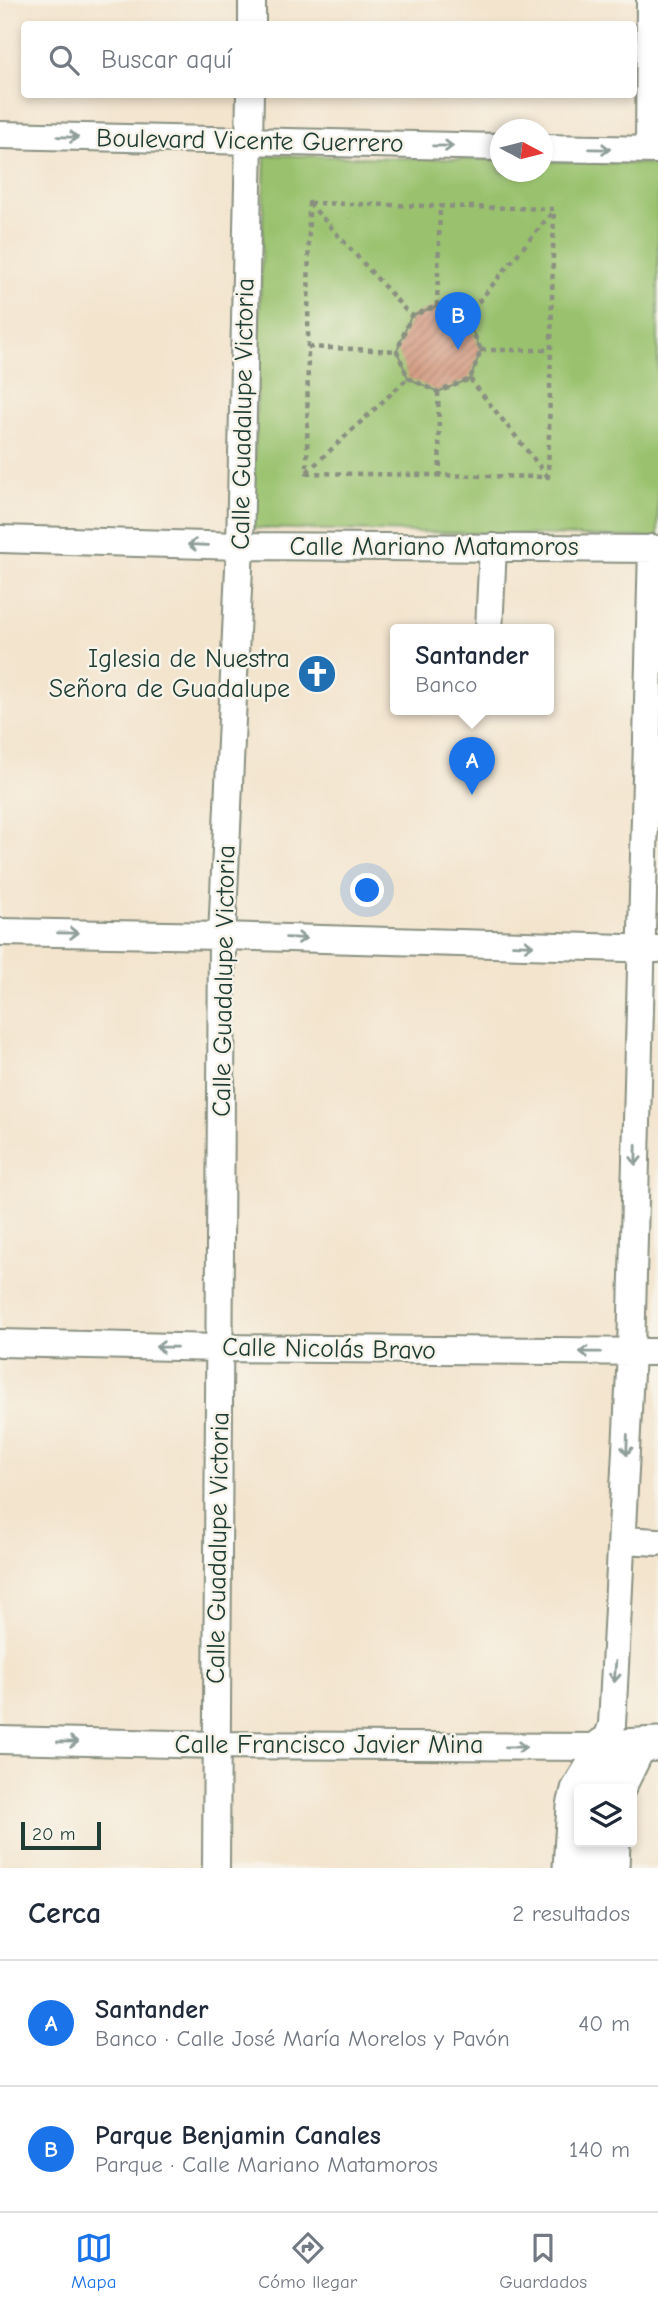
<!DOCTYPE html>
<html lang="es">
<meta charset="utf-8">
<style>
body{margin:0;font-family:"Comic Neue",sans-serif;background:#f6f6f7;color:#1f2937}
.controls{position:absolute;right:21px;bottom:21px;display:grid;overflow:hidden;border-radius:7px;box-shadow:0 4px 10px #0003}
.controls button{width:63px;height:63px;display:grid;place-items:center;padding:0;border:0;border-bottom:2px solid #e0e1e3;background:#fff;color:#1f2937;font:35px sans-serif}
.compass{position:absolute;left:490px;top:119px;width:63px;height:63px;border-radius:50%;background:#fff;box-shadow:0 4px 10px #0003;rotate:97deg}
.scale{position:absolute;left:21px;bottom:18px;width:80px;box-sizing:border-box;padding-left:7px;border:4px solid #1f3d34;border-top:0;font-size:19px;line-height:24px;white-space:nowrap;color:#1f3d34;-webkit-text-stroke:5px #f7f3e8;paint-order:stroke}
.you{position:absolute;left:368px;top:891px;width:24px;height:24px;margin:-18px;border:5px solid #fff;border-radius:50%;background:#1a73e8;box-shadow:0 0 0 10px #1a73e833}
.badge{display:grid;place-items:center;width:46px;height:46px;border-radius:50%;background:#1a73e8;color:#fff;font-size:23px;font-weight:700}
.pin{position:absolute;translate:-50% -58px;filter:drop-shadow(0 2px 4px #0008)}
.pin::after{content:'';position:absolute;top:37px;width:24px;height:21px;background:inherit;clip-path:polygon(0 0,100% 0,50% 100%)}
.popup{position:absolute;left:390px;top:624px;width:164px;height:91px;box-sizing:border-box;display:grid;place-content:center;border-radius:7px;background:#fff;filter:drop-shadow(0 2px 5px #0005);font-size:23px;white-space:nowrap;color:#747a83}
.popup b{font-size:26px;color:#1f2937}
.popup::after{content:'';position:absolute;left:50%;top:100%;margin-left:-14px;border:14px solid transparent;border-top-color:#fff}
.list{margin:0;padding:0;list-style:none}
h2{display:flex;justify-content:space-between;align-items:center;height:91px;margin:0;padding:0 28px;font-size:30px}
h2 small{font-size:23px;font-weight:400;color:#747a83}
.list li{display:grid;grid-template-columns:46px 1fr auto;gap:21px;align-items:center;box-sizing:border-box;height:126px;padding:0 28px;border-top:2px solid #e0e1e3}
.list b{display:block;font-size:26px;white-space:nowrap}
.list p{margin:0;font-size:23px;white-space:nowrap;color:#747a83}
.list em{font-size:23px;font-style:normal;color:#747a83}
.icon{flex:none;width:38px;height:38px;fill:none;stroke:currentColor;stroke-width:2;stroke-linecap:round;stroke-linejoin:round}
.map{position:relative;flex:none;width:658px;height:1868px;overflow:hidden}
.search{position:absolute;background:#fff;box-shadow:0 4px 10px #0003;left:21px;right:21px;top:21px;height:77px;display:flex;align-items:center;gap:18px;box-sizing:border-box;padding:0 24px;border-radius:7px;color:#747a83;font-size:26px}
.sheet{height:343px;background:#fff}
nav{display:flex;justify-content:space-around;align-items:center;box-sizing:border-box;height:98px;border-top:2px solid #e0e1e3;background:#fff;font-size:19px;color:#747a83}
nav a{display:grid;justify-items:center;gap:4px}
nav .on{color:#1a73e8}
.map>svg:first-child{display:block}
.park{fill:#9ac26e;stroke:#5c8051;stroke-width:2}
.building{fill:url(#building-hatch)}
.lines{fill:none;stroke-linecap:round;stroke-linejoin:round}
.minor-casing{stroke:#899080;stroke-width:30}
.major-casing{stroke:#899080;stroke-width:37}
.highway-casing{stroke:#899080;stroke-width:42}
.path{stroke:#899080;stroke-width:4.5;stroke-dasharray:5 5;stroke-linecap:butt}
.minor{stroke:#fff;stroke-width:26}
.major{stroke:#fff;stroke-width:33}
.highway{stroke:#fff;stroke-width:38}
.oneway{stroke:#8f9e9a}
.labels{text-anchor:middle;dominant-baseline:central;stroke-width:5;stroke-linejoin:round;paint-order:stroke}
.street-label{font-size:26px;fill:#1f3d34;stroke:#f7f3e8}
.poi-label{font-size:26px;fill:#1f3d34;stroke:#f7f3e8;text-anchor:end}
</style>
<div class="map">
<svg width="658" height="1868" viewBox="0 0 658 1868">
<defs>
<pattern id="building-hatch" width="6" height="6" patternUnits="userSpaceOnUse" patternTransform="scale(1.75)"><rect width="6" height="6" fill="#d2967d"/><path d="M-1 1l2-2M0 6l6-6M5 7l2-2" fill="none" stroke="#aa7c67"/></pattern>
</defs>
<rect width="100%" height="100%" fill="#f7f3e8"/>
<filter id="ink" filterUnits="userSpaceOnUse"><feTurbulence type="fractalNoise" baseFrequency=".0143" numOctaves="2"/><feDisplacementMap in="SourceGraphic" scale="14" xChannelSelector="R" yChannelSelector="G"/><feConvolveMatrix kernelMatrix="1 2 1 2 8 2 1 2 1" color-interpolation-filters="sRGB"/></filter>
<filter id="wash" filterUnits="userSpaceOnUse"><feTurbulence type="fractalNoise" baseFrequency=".00686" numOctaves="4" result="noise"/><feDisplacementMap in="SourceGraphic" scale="28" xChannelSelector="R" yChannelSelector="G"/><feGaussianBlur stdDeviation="1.57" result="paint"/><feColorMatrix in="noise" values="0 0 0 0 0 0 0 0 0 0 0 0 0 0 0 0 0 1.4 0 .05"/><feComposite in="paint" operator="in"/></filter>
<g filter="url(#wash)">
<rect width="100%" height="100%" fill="#f3e4cd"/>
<path class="park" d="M265,155L500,160V172H542L543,161L658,164V538L252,528Z"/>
<g id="blocks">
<path class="building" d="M437,306L466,317L481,350L470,379L438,392L408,378L397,351L411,316Z"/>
</g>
</g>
<g filter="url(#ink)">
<use href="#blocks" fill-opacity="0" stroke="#899080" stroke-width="2"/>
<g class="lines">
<g class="minor-casing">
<path id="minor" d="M252,24V0
M0,135L500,147
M542,148L658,150
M649,150L650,0
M0,539L240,546L658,549
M489,629L493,547
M0,932L222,936L658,949
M0,1343L220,1348L658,1352
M623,1540L658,1542
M0,1740L217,1745L604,1747L612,1725L631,1352L652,548
M216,1868L222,936L240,546L250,94"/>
</g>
<g class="major-casing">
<path id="major" d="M618,1789L639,1746
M570,1868L574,1806L578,1790L604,1747L658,1744
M612,1868L613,1842"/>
</g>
<g class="highway-casing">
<path id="highway" d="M593,1789L604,1747
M584,1868L586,1842"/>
</g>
<path class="path" d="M309,203L554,209L548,477L307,473Z
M309,203L411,316
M437,306L440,206
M466,317L481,350L470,379L438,392L408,378L397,351L411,316L437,306L466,317L554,210
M308,347L397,351
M481,350H551
M470,379L548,477
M438,392L440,475
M307,472L408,378"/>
<use href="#minor" class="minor"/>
<use href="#major" class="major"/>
<use href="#highway" class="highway"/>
</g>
<defs><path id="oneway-shaft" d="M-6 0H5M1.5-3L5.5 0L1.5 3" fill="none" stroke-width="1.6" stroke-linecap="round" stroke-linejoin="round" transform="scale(1.75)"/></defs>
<g class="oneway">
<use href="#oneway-shaft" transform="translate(68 137) rotate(2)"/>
<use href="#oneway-shaft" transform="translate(443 146) rotate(1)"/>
<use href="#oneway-shaft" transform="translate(600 149) rotate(1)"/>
<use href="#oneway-shaft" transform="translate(198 545) rotate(-178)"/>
<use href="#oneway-shaft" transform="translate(68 933) rotate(1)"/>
<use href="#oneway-shaft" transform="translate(296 938) rotate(2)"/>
<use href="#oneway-shaft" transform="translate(523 945) rotate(2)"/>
<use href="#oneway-shaft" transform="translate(636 1155) rotate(91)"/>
<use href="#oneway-shaft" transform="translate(166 1347) rotate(-179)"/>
<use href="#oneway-shaft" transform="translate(590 1352) rotate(-179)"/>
<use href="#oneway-shaft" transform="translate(627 1445) rotate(92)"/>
<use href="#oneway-shaft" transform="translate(615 1672) rotate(94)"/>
<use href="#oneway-shaft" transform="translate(68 1742) rotate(1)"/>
<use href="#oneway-shaft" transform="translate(516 1747)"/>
</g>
</g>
<defs>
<g id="church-disc" transform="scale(2.0125)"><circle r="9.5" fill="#1f6fb2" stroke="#f7f3e8"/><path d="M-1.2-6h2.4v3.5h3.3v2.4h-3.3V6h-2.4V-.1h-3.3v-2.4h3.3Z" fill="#fff"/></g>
</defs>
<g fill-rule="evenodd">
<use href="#church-disc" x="317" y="674"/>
</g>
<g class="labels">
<g class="street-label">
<text transform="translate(250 141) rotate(1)">Boulevard Vicente Guerrero</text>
<text transform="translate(243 414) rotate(-89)">Calle Guadalupe Victoria</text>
<text x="434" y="547">Calle Mariano Matamoros</text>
<text transform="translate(224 981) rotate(-89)">Calle Guadalupe Victoria</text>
<text transform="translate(329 1349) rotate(1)">Calle Nicolás Bravo</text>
<text transform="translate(218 1548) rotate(-89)">Calle Guadalupe Victoria</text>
<text x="329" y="1745">Calle Francisco Javier Mina</text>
</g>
<g class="poi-label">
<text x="290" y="659">Iglesia de Nuestra<tspan x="290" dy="30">Señora de Guadalupe</tspan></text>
</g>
</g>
</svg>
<div class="controls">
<button><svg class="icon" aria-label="layers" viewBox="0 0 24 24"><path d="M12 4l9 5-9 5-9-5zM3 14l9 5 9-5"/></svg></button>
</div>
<svg class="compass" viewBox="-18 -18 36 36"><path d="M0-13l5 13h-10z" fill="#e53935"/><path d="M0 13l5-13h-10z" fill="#747a83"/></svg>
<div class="scale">20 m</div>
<div class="you"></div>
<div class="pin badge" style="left:472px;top:795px">A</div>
<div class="popup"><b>Santander</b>Banco</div>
<div class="pin badge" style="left:458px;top:350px">B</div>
<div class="search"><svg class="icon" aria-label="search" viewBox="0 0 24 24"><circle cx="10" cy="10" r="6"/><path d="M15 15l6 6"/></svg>Buscar aquí</div>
</div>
<section class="sheet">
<h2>Cerca<small>2 resultados</small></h2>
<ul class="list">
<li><span class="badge">A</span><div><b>Santander</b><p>Banco · Calle José María Morelos y Pavón</p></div><em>40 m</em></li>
<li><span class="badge">B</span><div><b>Parque Benjamin Canales</b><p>Parque · Calle Mariano Matamoros</p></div><em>140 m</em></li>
</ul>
</section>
<nav>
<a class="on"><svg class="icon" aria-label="map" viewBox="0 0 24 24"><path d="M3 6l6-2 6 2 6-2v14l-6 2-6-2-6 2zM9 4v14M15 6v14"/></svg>Mapa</a>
<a><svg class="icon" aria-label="directions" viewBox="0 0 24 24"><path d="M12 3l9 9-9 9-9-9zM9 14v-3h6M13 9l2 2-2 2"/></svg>Cómo llegar</a>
<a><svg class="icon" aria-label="saved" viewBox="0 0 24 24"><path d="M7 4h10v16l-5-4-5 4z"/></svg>Guardados</a>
</nav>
